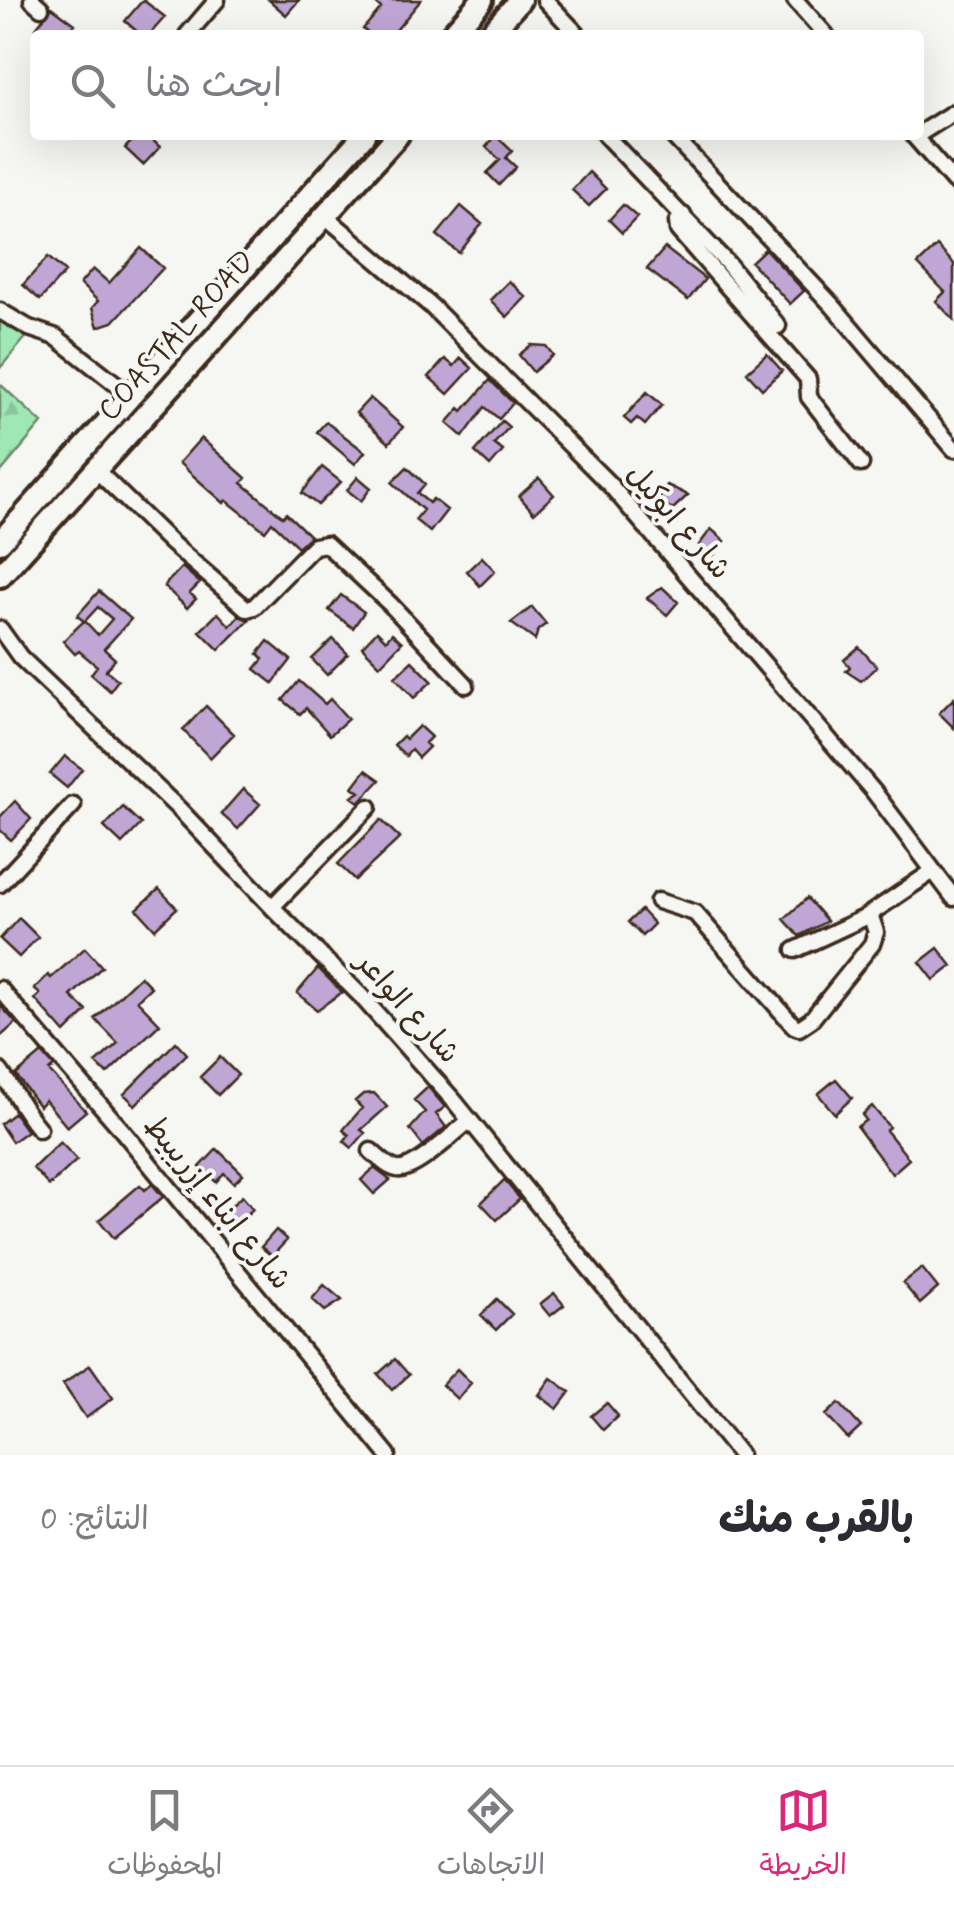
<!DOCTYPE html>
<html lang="ar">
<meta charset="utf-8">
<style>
body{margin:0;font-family:Mynerve,"Playpen Sans Arabic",sans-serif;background:#f2f2f3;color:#2b2b33;direction:rtl}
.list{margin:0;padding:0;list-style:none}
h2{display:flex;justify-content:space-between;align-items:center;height:130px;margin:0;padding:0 40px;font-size:42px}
h2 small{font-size:32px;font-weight:400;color:#7c7c81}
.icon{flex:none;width:55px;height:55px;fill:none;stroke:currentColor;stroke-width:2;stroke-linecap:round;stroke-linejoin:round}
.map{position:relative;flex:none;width:954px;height:1455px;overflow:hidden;direction:ltr}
.search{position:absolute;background:#fff;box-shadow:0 10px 40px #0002;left:30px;right:30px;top:30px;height:110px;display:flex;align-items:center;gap:25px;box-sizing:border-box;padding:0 35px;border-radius:10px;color:#7c7c81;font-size:38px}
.sheet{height:310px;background:#fff}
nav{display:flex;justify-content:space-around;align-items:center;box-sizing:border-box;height:140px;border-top:2px solid #e1e1e2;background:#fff;font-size:28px;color:#7c7c81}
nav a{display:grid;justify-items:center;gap:5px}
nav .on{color:#db2777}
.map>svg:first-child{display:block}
.forest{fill:url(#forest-firs);stroke:#6d886a;stroke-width:2.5}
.building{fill:#c0a6d4;stroke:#3b2a1e;stroke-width:2.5;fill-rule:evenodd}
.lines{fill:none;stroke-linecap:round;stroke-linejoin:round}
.minor-casing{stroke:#3b2a1e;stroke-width:21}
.highway-casing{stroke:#3b2a1e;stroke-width:28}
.minor{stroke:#f6f6f2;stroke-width:14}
.highway{stroke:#f6f6f2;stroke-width:20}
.labels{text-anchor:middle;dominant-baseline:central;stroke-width:8;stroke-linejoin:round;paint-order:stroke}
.street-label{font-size:30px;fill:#3b2a1e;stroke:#f6f6f2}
</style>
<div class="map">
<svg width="954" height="1455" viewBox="0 0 954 1455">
<defs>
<pattern id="forest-firs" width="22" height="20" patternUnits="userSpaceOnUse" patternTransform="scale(2.5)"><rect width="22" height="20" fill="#9fe7b5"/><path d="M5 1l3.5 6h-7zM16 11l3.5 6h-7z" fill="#8ac69b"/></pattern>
</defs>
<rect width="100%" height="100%" fill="#f6f6f2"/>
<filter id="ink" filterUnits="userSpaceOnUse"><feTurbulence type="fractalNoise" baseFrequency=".01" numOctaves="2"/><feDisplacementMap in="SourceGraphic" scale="20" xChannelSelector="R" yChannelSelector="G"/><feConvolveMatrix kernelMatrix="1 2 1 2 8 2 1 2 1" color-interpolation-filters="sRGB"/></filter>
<g filter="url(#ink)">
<path class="forest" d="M0,320L27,336L0,368Z
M0,384L42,423L0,473Z"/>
<path class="building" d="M143,0L165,17L149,35H141L125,21Z
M269,0H299L286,15Z
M372,0H421L392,35H370L363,29L381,8Z
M52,7L75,24L66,35H45L36,28Z
M138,135H147L160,147L143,165L125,148Z
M496,136L512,151L506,158L516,167L499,185L487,173L500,160L486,147Z
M589,172L606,189L589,206L572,190Z
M623,205L637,217L622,233L609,220Z
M461,206L482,224L459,253L437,235Z
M937,246L954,264V320L936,301L945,292L918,264Z
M141,248L163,268L113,322L98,327L92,308L98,301L80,284L93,269L109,283Z
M665,248L705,279L688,300L647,269Z
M765,249L804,291L790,304L751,262Z
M48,257L65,272L40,300L23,285Z
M509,281L526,297L507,317L490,300Z
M531,345L546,346L553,355L533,372L519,355Z
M767,354L782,371L762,389L747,372Z
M461,358L472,368L448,394L429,377L445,359L454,366Z
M490,380L513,403L499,419L485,407L463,437L447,423L460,408L463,411Z
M647,392L662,405L645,425L637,418L631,424L624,418Z
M370,398L403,427L389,443L356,413Z
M502,421L509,427L494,444L503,451L490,466L475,452Z
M326,422L365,452L355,464L317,432Z
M201,438L246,478L242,483L283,517L286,513L310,536L298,547L272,522L265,531L226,500L224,503L179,463Z
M322,467L341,482L318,505L302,493Z
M407,467L425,484L417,493L429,503L433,499L447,510L430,532L415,520L423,510L392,482Z
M358,477L371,488L361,501L347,490Z
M539,478L554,495L534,513L519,496Z
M667,485L688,495L673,509L658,501Z
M711,529L725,541L713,556L699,545Z
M482,557L495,571L480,586L467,571Z
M182,567L200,583L190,593L196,599L187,608L164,586Z
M662,587L678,602L667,615L647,598Z
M99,591L131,619L104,649L115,659L106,670L118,680L110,691L91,674L97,666L79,651L75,654L63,641L84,621L77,616ZM98,607L112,619L98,635L85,621Z
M341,595L364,612L353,628L329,610Z
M532,607L546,624L538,630L535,640L511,623Z
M218,613L230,626L239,616L249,620L219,650L200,631Z
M377,631L386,640L392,633L402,642L380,665L362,647Z
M333,639L348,654L327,675L312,659Z
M268,641L291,660L273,683L255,669L263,659L258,654Z
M859,647L877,667L861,681L846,671L850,667L844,660Z
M412,661L432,681L414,698L395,677Z
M299,681L325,704L330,699L348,719L330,735L306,708L300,714L283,700Z
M954,698V728L939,713Z
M206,706L234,734L210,758L183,730Z
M419,726L431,737L425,743L429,747L418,758L411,750L406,756L394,745L403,736L406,739Z
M65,756L82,769L67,788L50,774Z
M366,770L380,780L359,802L352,797L360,792L353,787Z
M243,789L260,804L238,829L221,814Z
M15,801L31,819L11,840L0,830V817Z
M123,807L141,824L122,844L104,827Z
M381,820L400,838L355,880L338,864Z
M159,889L177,908L155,929L137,909Z
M807,898L827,921L799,936L784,919Z
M641,910L654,924L642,936L628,922Z
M19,918L38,937L19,957L0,939Z
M85,948L102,967L71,996L87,1011L65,1033L35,999L40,994L34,989L48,975L51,978Z
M938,948L952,966L934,980L920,962Z
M318,968L342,992L317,1010L297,993Z
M140,976L151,987L137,1000L160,1024L107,1074L96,1063L118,1043L95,1019Z
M0,1005L16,1023L0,1037Z
M176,1042L187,1054L135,1105L124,1094Z
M42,1053L54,1067L49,1071L86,1111L67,1127L45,1100L39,1106L16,1075Z
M220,1057L238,1075L218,1095L200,1077Z
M836,1079L852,1098L835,1114L818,1094Z
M428,1087L445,1107L436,1114L446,1127L423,1146L410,1129L425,1112L414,1100Z
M374,1093L387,1107L361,1130L365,1133L352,1148L344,1141L349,1135L343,1130L362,1108L355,1101L363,1094Z
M872,1106L889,1127L886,1130L909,1159L892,1174L857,1127L866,1120L862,1115Z
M14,1113L27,1131L12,1142L0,1124Z
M60,1142L77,1160L49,1186L33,1168Z
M217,1149L243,1174L234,1183L224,1173L216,1182L200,1167Z
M374,1168L390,1180L374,1194L361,1180Z
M504,1180L520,1199L497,1220L481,1203Z
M152,1184L163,1197L114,1238L99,1220L140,1185L145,1190Z
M242,1196L253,1209L234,1226L222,1214Z
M276,1230L287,1240L272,1256L261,1247Z
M922,1268L938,1288L920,1304L903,1283Z
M324,1285L342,1300L325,1311L312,1299Z
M554,1293L564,1305L550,1316L540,1304Z
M497,1299L512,1314L496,1330L481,1315Z
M395,1359L409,1375L392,1390L378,1374Z
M90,1365L113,1398L86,1418L63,1384Z
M457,1369L471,1383L457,1399L442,1385Z
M551,1378L570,1392L557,1409L539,1395Z
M607,1403L618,1416L603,1430L591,1416Z
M839,1403L861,1427L848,1439L826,1415Z"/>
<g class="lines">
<g class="minor-casing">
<path id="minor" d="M32,0L41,8
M545,0L578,35
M795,0L826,35
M187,35L217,0
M919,134L954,112
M605,135L728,264L778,326
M672,135L833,306L954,449
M913,135L954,182
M683,215L677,222L678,230L808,379L809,397L861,464
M325,216L431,306L610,485L874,792L954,898
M0,311L29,328L56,337L130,395
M96,470L171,543L247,609L254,607L314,546L326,544L390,604L466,685
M0,629L20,657L179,809L272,907L361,996L455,1102L740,1455
M0,884L73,805
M658,901L695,913L794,1026L799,1028L811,1020L872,944L876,932L870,914
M272,907L369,807
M795,950L864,918L933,871
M0,989L121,1129L388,1455
M0,1071C14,1090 23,1111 39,1129
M371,1151C378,1157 387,1167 397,1169C414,1172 454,1133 469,1121"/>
</g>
<g class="highway-casing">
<path id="highway" d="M451,35L482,0
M489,35L520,0
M0,542L364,135
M0,576L398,135"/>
</g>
<use href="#minor" class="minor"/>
<use href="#highway" class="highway"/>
</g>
</g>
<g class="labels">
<g class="street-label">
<text transform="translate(177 336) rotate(-48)">COASTAL ROAD</text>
<text transform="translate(678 522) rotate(49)">شارع ابوكيل</text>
<text transform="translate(407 1008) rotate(48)">شارع الواعر</text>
<text transform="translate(217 1203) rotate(51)">شارع ابناء إزريبيط</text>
</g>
</g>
</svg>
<div class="search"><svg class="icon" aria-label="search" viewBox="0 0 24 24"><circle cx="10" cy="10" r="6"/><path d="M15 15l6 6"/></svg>ابحث هنا</div>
</div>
<section class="sheet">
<h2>بالقرب منك<small>النتائج: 0</small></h2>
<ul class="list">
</ul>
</section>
<nav>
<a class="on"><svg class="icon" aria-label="map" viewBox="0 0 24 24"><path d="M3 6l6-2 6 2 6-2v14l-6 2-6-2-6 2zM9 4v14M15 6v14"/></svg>الخريطة</a>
<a><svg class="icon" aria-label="directions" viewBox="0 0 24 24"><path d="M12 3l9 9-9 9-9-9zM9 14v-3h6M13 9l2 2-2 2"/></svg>الاتجاهات</a>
<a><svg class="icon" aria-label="saved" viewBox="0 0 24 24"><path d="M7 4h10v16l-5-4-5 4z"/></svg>المحفوظات</a>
</nav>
